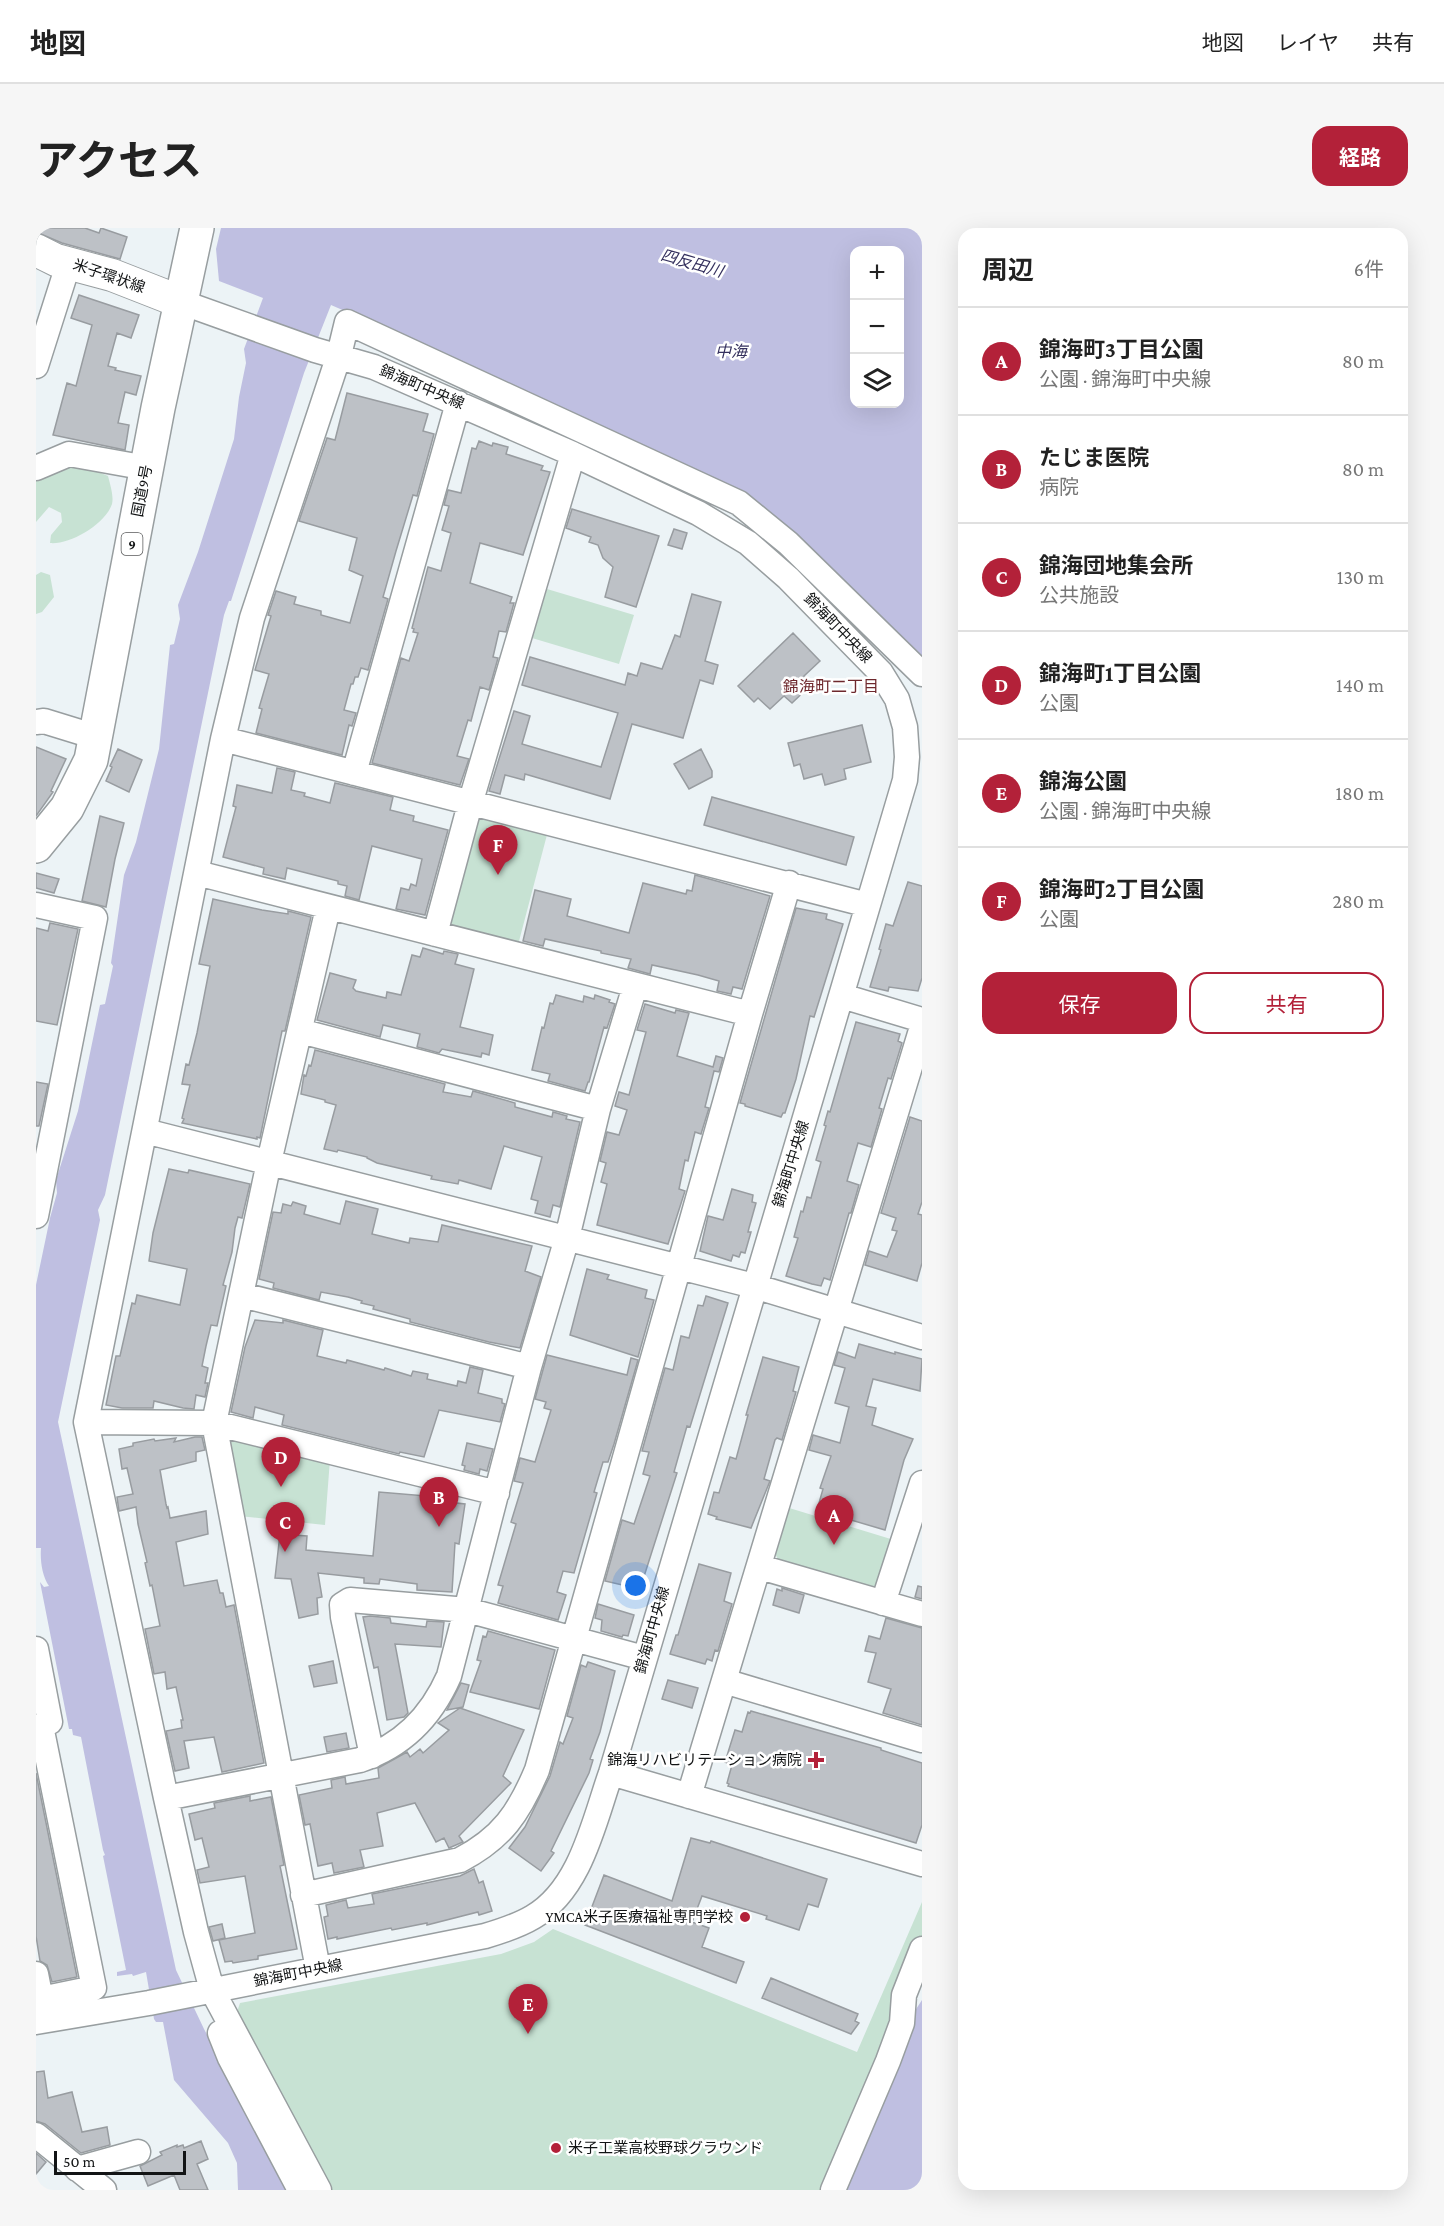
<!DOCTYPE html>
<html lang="ja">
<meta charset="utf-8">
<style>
body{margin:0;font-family:"Crimson Pro","Noto Sans JP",serif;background:#f6f6f6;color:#222}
.controls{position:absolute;right:18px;top:18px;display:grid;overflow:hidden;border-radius:12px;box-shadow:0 6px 24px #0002}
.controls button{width:54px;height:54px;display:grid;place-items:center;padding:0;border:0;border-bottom:2px solid #e0e0e0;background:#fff;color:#222;font:30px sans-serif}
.scale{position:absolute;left:18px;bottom:15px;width:132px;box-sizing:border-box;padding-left:6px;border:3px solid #121415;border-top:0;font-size:16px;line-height:21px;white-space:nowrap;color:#121415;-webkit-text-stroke:4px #fff;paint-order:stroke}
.you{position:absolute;left:600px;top:1358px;width:21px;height:21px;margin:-15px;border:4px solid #fff;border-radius:50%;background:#1a73e8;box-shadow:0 0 0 9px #1a73e833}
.badge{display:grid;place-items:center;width:39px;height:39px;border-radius:50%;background:#b32139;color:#fff;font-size:20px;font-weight:700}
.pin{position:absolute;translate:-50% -50px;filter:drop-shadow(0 2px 3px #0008)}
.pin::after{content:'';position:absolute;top:32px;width:21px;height:18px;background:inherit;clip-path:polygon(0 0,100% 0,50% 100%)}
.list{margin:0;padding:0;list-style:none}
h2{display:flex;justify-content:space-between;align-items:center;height:78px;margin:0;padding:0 24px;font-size:26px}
h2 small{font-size:20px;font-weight:400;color:#767676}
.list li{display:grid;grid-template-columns:39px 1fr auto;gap:18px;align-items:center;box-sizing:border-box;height:108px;padding:0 24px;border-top:2px solid #e0e0e0}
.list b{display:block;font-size:22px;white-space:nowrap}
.list p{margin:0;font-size:20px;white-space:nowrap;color:#767676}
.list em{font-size:20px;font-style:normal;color:#767676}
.actions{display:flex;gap:12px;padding:18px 24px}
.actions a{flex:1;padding:14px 0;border:2px solid #b32139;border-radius:18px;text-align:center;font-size:21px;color:#b32139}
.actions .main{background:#b32139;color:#fff}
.icon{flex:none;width:33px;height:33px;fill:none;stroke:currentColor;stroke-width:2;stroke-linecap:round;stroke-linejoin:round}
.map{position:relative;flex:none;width:886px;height:1962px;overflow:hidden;border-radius:18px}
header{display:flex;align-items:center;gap:36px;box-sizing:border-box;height:84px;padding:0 30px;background:#fff;border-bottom:2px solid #e0e0e0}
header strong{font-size:28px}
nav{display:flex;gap:33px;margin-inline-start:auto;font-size:21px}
.intro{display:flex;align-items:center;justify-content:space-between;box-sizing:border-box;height:144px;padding:0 36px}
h1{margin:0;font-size:42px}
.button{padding:15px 27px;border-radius:18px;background:#b32139;color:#fff;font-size:21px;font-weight:700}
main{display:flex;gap:36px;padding:0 36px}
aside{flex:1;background:#fff;border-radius:18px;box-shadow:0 6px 24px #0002}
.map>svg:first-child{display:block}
.green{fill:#c7e2d3}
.water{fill:#bfbfe1;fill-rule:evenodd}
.building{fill:#bdc1c6;stroke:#989ca0;stroke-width:1.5}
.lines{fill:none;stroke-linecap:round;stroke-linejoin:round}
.minor-casing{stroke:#989ea0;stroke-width:27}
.major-casing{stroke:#989ea0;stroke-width:34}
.highway-casing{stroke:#989ea0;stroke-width:36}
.minor{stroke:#fff;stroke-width:24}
.major{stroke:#fff;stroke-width:32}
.highway{stroke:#fff;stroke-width:33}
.poi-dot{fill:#b32139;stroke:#fff;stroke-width:2}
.labels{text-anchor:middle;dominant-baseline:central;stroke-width:5;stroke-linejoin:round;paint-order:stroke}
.shield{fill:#fff;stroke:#595a5b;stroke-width:1.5}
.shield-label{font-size:14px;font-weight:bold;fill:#121415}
.street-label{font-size:15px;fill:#121415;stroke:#fff}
.poi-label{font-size:15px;fill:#121415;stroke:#fff;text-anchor:end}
.water-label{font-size:16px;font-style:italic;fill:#35315e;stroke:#fff}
.neighbourhood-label{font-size:16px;fill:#6e282d;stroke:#fff}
</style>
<header>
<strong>地図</strong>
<nav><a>地図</a><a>レイヤ</a><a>共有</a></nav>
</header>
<div class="intro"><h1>アクセス</h1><a class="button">経路</a></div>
<main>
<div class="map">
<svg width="886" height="1962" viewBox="0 0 886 1962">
<rect width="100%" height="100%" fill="#ecf3f6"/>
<path class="green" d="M26,239L53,240L72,248C74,256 78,268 76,276C69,297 33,317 14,315L15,307L26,294L25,285L13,279L0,294V253Z
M5,344L14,347L18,369L6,384L0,386V347Z
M511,361L598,387L583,436L496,410Z
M449,587L512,603L482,717L419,702L414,692L438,593Z
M198,1207L294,1231L289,1297L203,1288L189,1215Z
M750,1279L858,1312L844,1355L834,1361L744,1335L737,1322Z
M886,1674V1713L862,1793L791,1962H292L200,1787L204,1775L465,1726L498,1714L517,1701L821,1824Z"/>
<path class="water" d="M185,0H886V438L754,310L378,113L295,77L268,145L195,373H193L188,387L69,967L62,982L64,992L22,1194L140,1742L168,1801L253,1962H202L201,1935L192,1915L138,1852L127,1794H120L118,1791L110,1744L97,1748L96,1746L81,1748V1744L90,1742L67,1628L69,1627L67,1622L45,1509L37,1507L36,1501H33L4,1354L8,1359L13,1358C6,1348 4,1332 5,1320H0V1057L14,990L21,965L20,952L42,883L64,777L69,776L77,738L75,735L88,647L100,614L123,521L134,417L138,416L144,391L142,377L162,324L198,211L203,169L210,135L208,121L227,70L183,53L180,21ZM818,22H864V176H818Z
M886,1772V1962H803L871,1795Z"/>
<path class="building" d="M0,0H49L63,5L65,0L91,9L84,31L26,15L0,4Z
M43,67L103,87L95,110L81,105L72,138L80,140L79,142L105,148L100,167L89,164L82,195L93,197L89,222L17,207L31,155L40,158L56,97L35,90Z
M311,165L392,186L387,203L398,206L381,268L377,267L360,323L347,369L352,371L332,442L325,440L322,449H319L317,456H315L308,482L320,485L316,498L313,497L306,527L220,505L226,481L223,480L233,446L219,442L235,388L232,387L240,363L260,369L258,376L285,383V387L314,395L327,348L313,342L321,310L263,293L291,210L299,212Z
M443,213L456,218L457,215L472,219L470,226L507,238L505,242L514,244L487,327L444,315L434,355L476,369L474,375H478L470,404L463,403L457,429L462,430L453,462L444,459L435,493L432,492L421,528L433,531L424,557L336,535L365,430L373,433L382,405L377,404L378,401L376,400L392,339L405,343L415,305L406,302L413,278L408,277L412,262L425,265L436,220L440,221Z
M536,281L623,308L600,379L569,369L577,339L567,330L562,317L553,314L555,309L530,300Z
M638,301L651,305L646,321L632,317Z
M656,366L685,374L669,433L682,437L677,456L664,452L647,510L596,496L574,571L489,546L488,552L469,547L464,566L453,563L478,483L494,488L486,516L565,539L582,485L486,457L494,429L589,457L592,445L601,448L605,435L626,441L639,407L644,409Z
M757,405L784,433L768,448L776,456L756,475L748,468L734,481L722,470L718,474L702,458Z
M826,497L835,534L808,541L810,551L789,557L786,546L768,551L764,536L758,538L752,515Z
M0,519L30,531L15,563L17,564L0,588Z
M82,521L106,532L93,564L70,553L76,539L74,538Z
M665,521L676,543V549L653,561L638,536Z
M241,540L259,544L255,562L269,565L268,568L294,575L299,555L357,569L354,582L378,588L377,593L412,602L389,687L360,681L365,660L373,662L375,656L380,658L386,631L336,618L323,672L309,668L311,658L302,656V653L251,640L249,651L227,646L228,640L187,629L200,579L197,578L201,557L236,565Z
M676,569L818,609L810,637L668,597Z
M64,588L88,595L79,631L70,679L46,673Z
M0,645L23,651L18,665L0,660Z
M659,647L734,668L706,761L697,759L695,766L681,763L683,753L662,747L616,737L614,746L592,740L595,731L565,725V723L509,711L507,718L487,713L499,662L535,671L531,688L593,705L607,655L650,666L651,662L656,663Z
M872,654L886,658V750L882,763L853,759L852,763L834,759L845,722L843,721L850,696L857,698Z
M177,671L226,682L252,686V683L275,689L249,803H246L224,910L221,909V911L146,895L148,891L146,890L154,857L146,856L150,836L153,837L161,805L174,738L163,736Z
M760,680L791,686L790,691L807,696L778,789L774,788L760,851L749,885H747L745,889L709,878V876L704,875Z
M14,695L42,701L21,797L0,793V700L12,703Z
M387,720L407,726L408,723L422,726L419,736L438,741L424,799L457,807L453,827L446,825L445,829L406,821L403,825L381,819L384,806L347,797L344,809L281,792L294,745L320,752L317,760L320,763L350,770L351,764L365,767L376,727L384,729Z
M520,767L547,774L548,768L558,771L559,767L574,772L573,774L579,776L571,800L568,799L553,854H552L549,863L512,853L514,846L496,842L506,799L508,800L514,775L517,776Z
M609,776L639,785L640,782L653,785L641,828L677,839L680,828L687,830L683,844L678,843L669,879L673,880L665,906L659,904L652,933L649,932L643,961L649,963L632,1016L561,997L571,956L565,954L570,935L564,933L571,904L583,907L591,882L579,878L583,864L593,867L610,804L601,802Z
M820,794L864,806L862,813L866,815L855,851L852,850L843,880L846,881L835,919L822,915L811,953L823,957L815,985H813L794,1052L788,1050L785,1058L776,1056L750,1048L762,1010L758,1009L765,983L767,984L771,969L775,970L776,966L785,934L780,932L790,898L788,897L792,883L794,884Z
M279,822L409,856L407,864L435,869L437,863L479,875V879L516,889L517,884L531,888L530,891L544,894L524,979L517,977L514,989L499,985L502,973L495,971L506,929L468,918L455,961L423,952L422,956L395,951L396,948L341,935L331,930V929L302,922L301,924L288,921L300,877L289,874V872L265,866L268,847L270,848L273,837L275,838Z
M0,854L12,856L3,898H0Z
M874,889L886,893V974L882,986L886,987V1035L881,1053L829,1037L833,1023L851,1029L861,1003L856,1002L860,990L845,985Z
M133,941L152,945L153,942L214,956L206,990L202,989L199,1000L196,1024L187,1057L190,1058L181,1098L175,1097L170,1118L166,1138L172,1140L169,1155H172L169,1169L160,1167L158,1181L147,1180L118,1173L117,1180H86L70,1177L80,1128H84L96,1075L99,1076L101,1067L144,1077L151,1041L113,1033L117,1005Z
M696,961L717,967L716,974L720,975L713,1000L712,1004H715L709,1025L705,1024L703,1029L697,1027L695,1033L664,1023L672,988L687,992Z
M310,973L342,981L336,1006L373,1015L374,1010L402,1014L406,997L496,1018L489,1043L505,1049L484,1120L453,1114L374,1094V1091L337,1081L338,1078L325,1075L326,1073L312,1069L285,1064L283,1072L237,1060L238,1055L223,1051L237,984L245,985L247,976L255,978L257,974L270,978L268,986L304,996Z
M551,1041L573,1047L571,1051L611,1062L609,1070L618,1072L602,1129L534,1107Z
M670,1068L692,1075L654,1199L651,1198L638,1244L641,1245L604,1361L569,1353L586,1292L598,1296L614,1248L607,1246L613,1224L606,1223L629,1140L637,1142L645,1108L653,1110L662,1077L667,1078Z
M219,1092L247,1095V1092L287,1102L281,1128L310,1135L311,1132L348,1142L349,1140L375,1148L377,1143L392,1146L391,1151L421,1158L422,1153L430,1155L434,1139L447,1142L442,1165L466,1171V1175L469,1176L464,1194L403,1182L388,1229L364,1224L363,1226L246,1197L248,1187L219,1179L217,1190L195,1184L209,1119Z
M823,1116L859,1126V1124L886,1131L884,1163L837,1151L830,1178L840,1180L836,1197L877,1211L868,1232L849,1302L781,1282L787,1261L784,1260L795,1228L773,1222L777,1207L804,1215L813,1179L799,1175L809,1140L798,1137L802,1124L819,1130Z
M511,1127L591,1147L595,1130L602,1132L578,1216L572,1234H567L558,1264L561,1265L538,1345L527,1343L521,1364L530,1367L522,1392L462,1375L467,1358L462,1357L480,1296L475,1294L487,1255L478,1253L484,1230L499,1234L515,1182L508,1180L510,1174L499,1171Z
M727,1129L763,1139L757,1163L760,1164L746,1212L741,1210L739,1212L728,1251L734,1253L715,1300L680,1291L681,1289L672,1286L678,1264L683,1265L694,1229L700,1231L712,1187H710Z
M159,1209H166L169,1222L160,1224V1233L124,1242L130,1276L131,1280L132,1279L134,1290L170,1283L172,1306L140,1314L148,1358L181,1352L184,1365H187L190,1379L198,1377L228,1535L186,1544L178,1509L148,1513L153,1540L139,1543L130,1503L146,1500L145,1492H147L140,1459L131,1461L129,1444L118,1446L109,1401L124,1398L116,1357L114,1358L109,1335L111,1334L102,1296L100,1279L83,1283L81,1269L97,1266L91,1240L86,1241L83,1221L97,1218V1215L118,1211L119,1213L140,1210L138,1214Z
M431,1215L457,1221L451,1243L444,1241L443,1246L428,1242L429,1238L426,1237Z
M390,1262L404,1266L403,1273L429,1276L423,1316L419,1315L416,1364L381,1362V1356L344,1351L343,1356L328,1355V1350L282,1345L286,1369L281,1370L282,1386L263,1390L255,1351L239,1350L244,1306L271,1308L270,1322L337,1328L343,1264L390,1268Z
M663,1336L695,1345L688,1373L696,1376L682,1423L679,1422L676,1433L671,1431L669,1436L634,1426L640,1407H642Z
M882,1358L886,1359V1371L879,1369Z
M746,1360L768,1367L763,1385L737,1377L741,1361L746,1363Z
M562,1376L598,1387L592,1408L587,1407L586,1409L565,1403L566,1392L559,1390Z
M334,1388L354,1390L355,1395L390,1399L391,1393L408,1394L405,1419L359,1416L372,1485L368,1489L351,1492L342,1439L338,1440L327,1389Z
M850,1390L886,1400V1497L847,1485L855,1461L832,1454L840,1425L829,1423L833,1408L844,1411Z
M452,1403L519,1422L503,1481L434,1464L445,1433L441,1432L447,1408L450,1409Z
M297,1433L301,1455L278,1459L273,1438Z
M552,1434L579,1443L564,1504L554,1531L557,1532L553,1545L515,1623L518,1625L505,1643L473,1620L489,1599L514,1548L524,1514L527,1516L537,1490L531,1488L545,1437L550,1439Z
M632,1452L662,1460L656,1480L626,1471Z
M425,1455L433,1457L427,1479L411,1482Z
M424,1480L488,1502L467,1548L475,1555L423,1608L427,1614L413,1620L408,1610L400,1614L379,1575L341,1585L347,1618L324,1622L328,1639L298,1645L296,1635L282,1638L274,1596L269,1597L263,1567L296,1560L295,1552L309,1549L310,1556L343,1550L342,1540L371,1524L374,1529L384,1521L387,1525L413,1502L402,1495Z
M715,1483L845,1520V1522L886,1535V1597L880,1615L692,1558L693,1556L691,1555L696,1537L689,1534L699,1502L706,1504L712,1484L714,1485Z
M310,1505L313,1520L291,1524L288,1509Z
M0,1545L41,1749L16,1754L11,1737L4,1733L0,1708Z
M214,1568V1573L235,1569L248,1637L244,1638L261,1721L222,1728V1731L197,1735L196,1733L189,1734L183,1712L219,1705L209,1648L164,1655L161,1642L173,1639L166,1610L159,1612L153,1586L179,1580L178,1575Z
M655,1610L674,1615L675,1613L791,1651L782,1679L772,1676L763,1702L730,1691L731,1688L666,1668L656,1694L673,1700L666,1719L708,1734L700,1755L549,1697L568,1647L636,1673Z
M438,1641L443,1655L447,1653L456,1683L443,1687L442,1684L391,1697V1695L356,1702L355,1700L301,1711V1709L292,1711L288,1689L292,1688L290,1677L310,1672L312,1680L338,1676L336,1666L424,1648Z
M186,1696L189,1710L177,1713L173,1699Z
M735,1750L822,1786L819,1793L823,1795L815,1806L726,1770Z
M8,1843L12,1870L36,1864L46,1904L71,1899L74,1917L45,1925L9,1896L0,1893V1844Z
M165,1913L172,1931L161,1936L172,1962H144L138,1947L112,1958L104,1938L126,1927L124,1924L141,1917V1919L147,1917L148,1920Z
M0,1925L10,1934L0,1946Z"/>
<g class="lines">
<g class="minor-casing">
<path id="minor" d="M0,138L33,34
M0,240L33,226L111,240
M0,494L8,493L60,509
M187,511L832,677
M318,545L422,175
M161,645L714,786
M0,677L59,690L0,988
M399,706L434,576L537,226
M806,768L886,792
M264,803L562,881
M109,903L718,1058L886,1109
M206,1067L493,1139
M50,1194L178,1195L461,1265
M724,1339L886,1386
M847,1375L886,1255
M0,1421L14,1494L5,1498L58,1760L0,1772
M688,1453L886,1512
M336,1528L307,1389L306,1377L314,1372L431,1382L608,1430
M575,1545L886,1636
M653,1568L886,799
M130,1570L324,1532C366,1518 395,1489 413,1448L493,1139L531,1010L562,881L599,758
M267,1667L424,1632C466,1610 483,1585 501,1542L714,786L753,655
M282,1741L178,1195L233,934L292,680
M0,1746L8,1787
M0,1794L113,1775L449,1708C466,1703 482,1698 497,1689C545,1661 558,1593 575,1545L869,552L871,529L869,499L861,471L845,445L752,350L712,315L662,285L537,226L338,139L279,122L145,74
M184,1805L194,1830L264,1962
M0,1907L68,1962
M41,1941L102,1924
M283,1962L176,1762L160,1704L130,1570L50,1194L187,511L216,390L303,127L311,94L703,275L752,315L886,446
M797,1962L852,1833L866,1795L868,1767L886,1721"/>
</g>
<g class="major-casing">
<path id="major" d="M0,22L20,32L76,47L145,74"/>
</g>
<g class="highway-casing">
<path id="highway" d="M0,618L31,580L55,532L122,180L161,0"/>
</g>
<use href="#minor" class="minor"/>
<use href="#major" class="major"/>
<use href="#highway" class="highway"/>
</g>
<g class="poi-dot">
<path d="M777 1523h6v6h6v6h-6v6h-6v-6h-6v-6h6z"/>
<circle cx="709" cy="1689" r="6"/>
<circle cx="520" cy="1920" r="6"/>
</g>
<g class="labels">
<rect class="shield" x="85.5" y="305" width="21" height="22" rx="4.5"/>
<g class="shield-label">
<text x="96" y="316">9</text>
</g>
<g class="street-label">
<text transform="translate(73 48) rotate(19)">米子環状線</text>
<text transform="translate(386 159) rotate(23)">錦海町中央線</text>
<text transform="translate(106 263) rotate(-79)">国道9号</text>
<text transform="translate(802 400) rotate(46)">錦海町中央線</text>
<text transform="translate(755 936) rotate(-73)">錦海町中央線</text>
<text transform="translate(616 1402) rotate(-74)">錦海町中央線</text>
<text transform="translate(262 1745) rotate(-11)">錦海町中央線</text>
</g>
<g class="poi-label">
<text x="766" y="1532">錦海リハビリテーション病院</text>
<text x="697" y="1689">YMCA米子医療福祉専門学校</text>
<text x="532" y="1920" text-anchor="start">米子工業高校野球グラウンド</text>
</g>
<g class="water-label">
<text transform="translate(656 35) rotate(16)">四反田川</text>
<text x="695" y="123">中海</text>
</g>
<g class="neighbourhood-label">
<text x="795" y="458">錦海町二丁目</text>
</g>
</g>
</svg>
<div class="controls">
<button>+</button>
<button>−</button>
<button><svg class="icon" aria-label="layers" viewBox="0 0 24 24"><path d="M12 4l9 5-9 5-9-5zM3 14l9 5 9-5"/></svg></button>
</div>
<div class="scale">50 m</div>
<div class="you"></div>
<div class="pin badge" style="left:798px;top:1317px">A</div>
<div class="pin badge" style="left:403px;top:1299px">B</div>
<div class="pin badge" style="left:249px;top:1324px">C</div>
<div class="pin badge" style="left:245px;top:1259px">D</div>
<div class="pin badge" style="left:492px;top:1806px">E</div>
<div class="pin badge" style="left:462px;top:647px">F</div>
</div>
<aside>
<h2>周辺<small>6件</small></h2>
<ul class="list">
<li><span class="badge">A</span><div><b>錦海町3丁目公園</b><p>公園 · 錦海町中央線</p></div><em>80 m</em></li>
<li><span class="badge">B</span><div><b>たじま医院</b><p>病院</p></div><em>80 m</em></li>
<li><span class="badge">C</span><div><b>錦海団地集会所</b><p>公共施設</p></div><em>130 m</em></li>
<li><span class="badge">D</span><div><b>錦海町1丁目公園</b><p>公園</p></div><em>140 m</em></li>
<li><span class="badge">E</span><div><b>錦海公園</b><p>公園 · 錦海町中央線</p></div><em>180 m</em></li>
<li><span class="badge">F</span><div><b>錦海町2丁目公園</b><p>公園</p></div><em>280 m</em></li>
</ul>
<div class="actions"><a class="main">保存</a><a>共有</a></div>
</aside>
</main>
